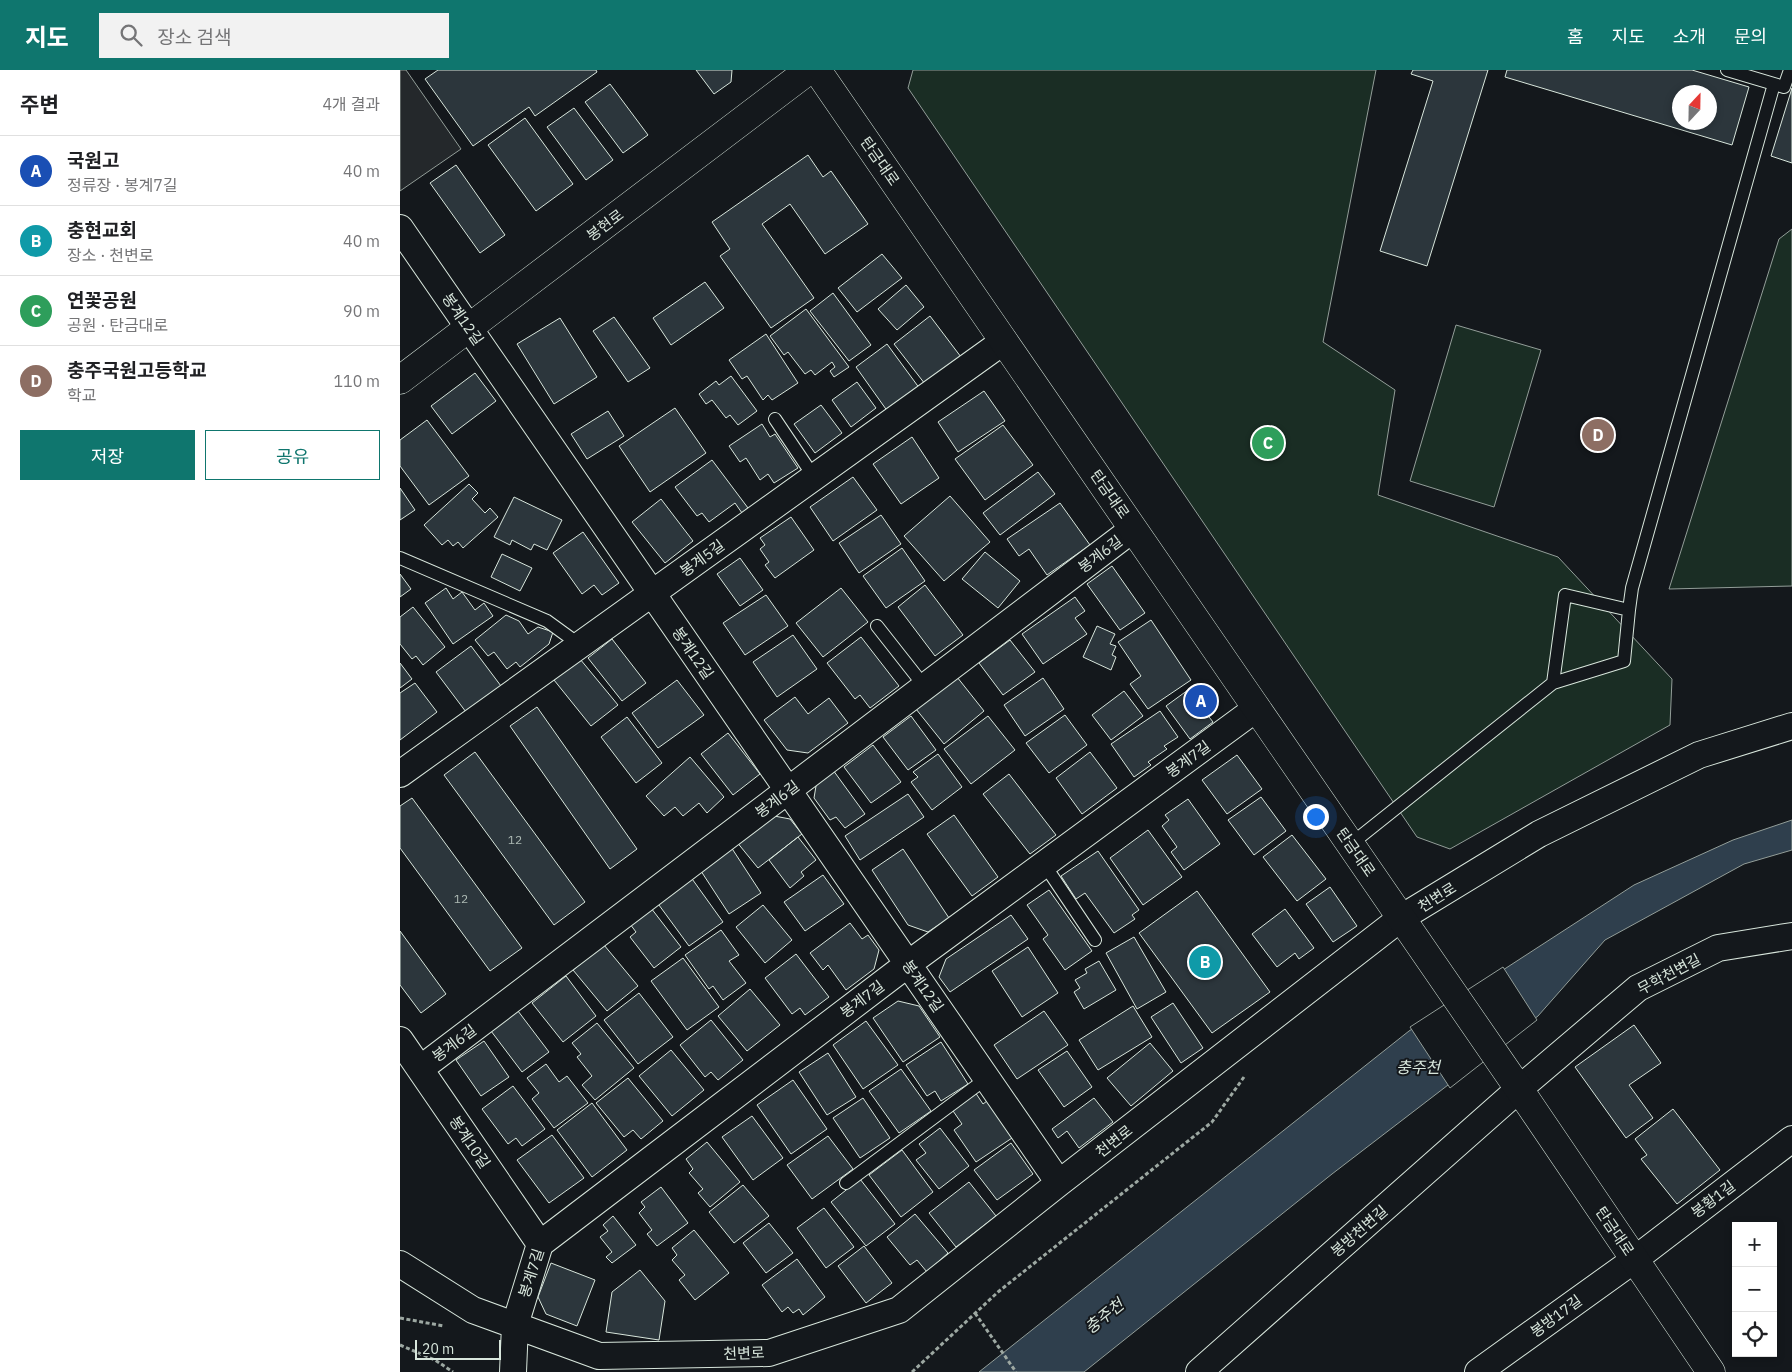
<!DOCTYPE html>
<html lang="ko">
<meta charset="utf-8">
<style>
body{margin:0;font-family:"IBM Plex Sans","Noto Sans KR",sans-serif;background:#f2f2f2;color:#202124}
.controls{position:absolute;right:15px;bottom:15px;display:grid;overflow:hidden;border-radius:0px;box-shadow:0 2px 8px #0003}
.controls button{width:45px;height:45px;display:grid;place-items:center;padding:0;border:0;border-bottom:1px solid #e0e0e0;background:#fff;color:#202124;font:25px sans-serif}
.compass{position:absolute;left:1272px;top:15px;width:45px;height:45px;border-radius:50%;background:#fff;box-shadow:0 2px 8px #0003;rotate:22deg}
.scale{position:absolute;left:15px;bottom:12px;width:86px;box-sizing:border-box;padding-left:5px;border:2px solid #d8e6dc;border-top:0;font-size:14px;line-height:18px;white-space:nowrap;color:#d8e6dc;-webkit-text-stroke:4px #14181c;paint-order:stroke}
.you{position:absolute;left:915px;top:746px;width:18px;height:18px;margin:-12px;border:4px solid #fff;border-radius:50%;background:#1a73e8;box-shadow:0 0 0 8px #1a73e833}
.badge{display:grid;place-items:center;width:32px;height:32px;border-radius:50%;background:#0f766e;color:#fff;font-size:16px;font-weight:700}
.pin{position:absolute;translate:-50% -50%;border:2px solid #fff;box-shadow:0 1px 5px #0006}
.list{margin:0;padding:0;list-style:none}
h2{display:flex;justify-content:space-between;align-items:center;height:65px;margin:0;padding:0 20px;font-size:21px}
h2 small{font-size:16px;font-weight:400;color:#757577}
.list li{display:grid;grid-template-columns:32px 1fr auto;gap:15px;align-items:center;box-sizing:border-box;height:70px;padding:0 20px;border-top:1px solid #e0e0e0}
.list b{display:block;font-size:19px;white-space:nowrap}
.list p{margin:0;font-size:16px;white-space:nowrap;color:#757577}
.list em{font-size:16px;font-style:normal;color:#757577}
.actions{display:flex;gap:10px;padding:15px 20px}
.actions a{flex:1;padding:11px 0;border:1px solid #0f766e;border-radius:0px;text-align:center;font-size:18px;color:#0f766e}
.actions .main{background:#0f766e;color:#fff}
.icon{flex:none;width:28px;height:28px;fill:none;stroke:currentColor;stroke-width:2;stroke-linecap:round;stroke-linejoin:round}
.map{position:relative;flex:none;width:1392px;height:1302px;overflow:hidden}
header{display:flex;align-items:center;gap:30px;box-sizing:border-box;height:70px;padding:0 25px;background:#0f766e;color:#fff}
header strong{font-size:24px}
nav{display:flex;gap:28px;margin-inline-start:auto;font-size:18px}
.search{width:350px;height:45px;background:#f2f2f2;display:flex;align-items:center;gap:12px;box-sizing:border-box;padding:0 18px;border-radius:0px;color:#757577;font-size:19px}
main{display:flex}
aside{flex:1;background:#fff}
.map>svg:first-child{display:block}
.green{fill:#1a2d24;stroke:#939e99}
.parking{fill:#24282b;stroke:#939e99}
.water{fill:#2f3f4d;stroke:#939e99}
.pier{fill:#14181c;stroke:#939e99}
.building{fill:#2c363c;stroke:#d8e6dc;fill-rule:evenodd}
.lines{fill:none;stroke-linecap:round;stroke-linejoin:round}
.lane-casing{stroke:#d8e6dc;stroke-width:14}
.street-casing{stroke:#d8e6dc;stroke-width:28}
.secondary-casing{stroke:#d8e6dc;stroke-width:29}
.path{stroke:#9da8a2;stroke-width:3;stroke-dasharray:4 2.5;stroke-linecap:butt}
.lane{stroke:#14181c;stroke-width:12}
.street{stroke:#14181c;stroke-width:26}
.secondary{stroke:#14181c;stroke-width:28}
.labels{text-anchor:middle;dominant-baseline:central;stroke-width:4;stroke-linejoin:round;paint-order:stroke}
.number-label{font-size:12px;fill:#adbab4}
.street-label{font-size:15px;fill:#d8e6dc;stroke:#14181c}
.water-label{font-size:16px;font-style:italic;fill:#d8e6dc;stroke:#14181c}
</style>
<header>
<strong>지도</strong>
<div class="search"><svg class="icon" aria-label="search" viewBox="0 0 24 24"><circle cx="10" cy="10" r="6"/><path d="M15 15l6 6"/></svg>장소 검색</div>
<nav><a>홈</a><a>지도</a><a>소개</a><a>문의</a></nav>
</header>
<main>
<aside>
<h2>주변<small>4개 결과</small></h2>
<ul class="list">
<li><span class="badge" style="background:#1a4fb4">A</span><div><b>국원고</b><p>정류장 · 봉계7길</p></div><em>40 m</em></li>
<li><span class="badge" style="background:#0f9aa8">B</span><div><b>충현교회</b><p>장소 · 천변로</p></div><em>40 m</em></li>
<li><span class="badge" style="background:#2e9e5b">C</span><div><b>연꽃공원</b><p>공원 · 탄금대로</p></div><em>90 m</em></li>
<li><span class="badge" style="background:#8d6e63">D</span><div><b>충주국원고등학교</b><p>학교</p></div><em>110 m</em></li>
</ul>
<div class="actions"><a class="main">저장</a><a>공유</a></div>
</aside>
<div class="map">
<svg width="1392" height="1302" viewBox="0 0 1392 1302">
<rect width="100%" height="100%" fill="#14181c"/>
<path class="green" d="M513,0H976L923,272L995,320L978,425L1158,487L1272,609L1270,655L1050,779L1017,767L508,18Z
M1392,159V516L1269,519L1379,169Z
M1056,255L1141,280L1094,437L1010,411Z"/>
<path class="parking" d="M0,0H6L61,79L0,121Z"/>
<path class="water" d="M1392,750V780L1344,794L1205,870L1138,946L932,1104L684,1302H579L1009,961L1234,815L1333,770Z"/>
<path class="pier" d="M1103,897L1137,950L1050,1018L1010,957Z"/>
<path class="building" d="M38,0H196L197,2L135,46L129,37L73,76L25,9Z
M296,0H332L331,12L314,24Z
M1013,0H1088L1027,196L980,181L1033,11L1011,4Z
M1107,0H1292L1349,17L1332,75L1105,7ZM1280,22H1310V52H1280Z
M210,14L248,65L223,83L185,32Z
M1392,18V93L1371,86Z
M174,38L213,90L186,110L147,57Z
M125,48L173,114L136,141L88,75Z
M408,85L423,107L431,101L468,154L425,184L390,134L362,154L414,228L371,258L320,186L330,179L312,152Z
M56,95L105,165L80,183L30,113Z
M482,184L502,208L457,242L438,218Z
M305,212L324,238L271,275L253,248Z
M506,215L524,237L497,260L478,239Z
M433,223L471,275L449,291L410,241Z
M406,239L449,297L434,307L430,301L435,297L432,292L415,305L411,300L405,304L388,282L384,285L370,266Z
M530,246L561,287L525,314L494,274Z
M214,247L250,298L228,312L193,261Z
M160,248L197,307L154,334L117,274Z
M366,264L398,313L372,330L368,325L363,330L347,306L342,309L329,290Z
M487,274L520,319L488,342L456,297Z
M75,303L96,331L52,364L31,336Z
M331,306L357,341L338,355L330,345L326,348L312,330L306,334L299,324L316,311L319,315Z
M457,312L476,338L451,357L432,330Z
M584,321L605,351L558,382L538,352Z
M421,335L442,363L415,383L394,354Z
M275,338L306,383L250,422L219,376Z
M208,341L224,366L187,389L171,364Z
M27,350L69,406L29,435L0,396V370Z
M362,354L370,367L375,364L398,398L374,413L368,404L360,410L346,388L340,392L329,376Z
M603,355L633,395L585,430L555,389Z
M512,367L539,408L501,434L473,394Z
M312,390L348,438L342,443L335,433L309,452L302,443L297,446L275,417Z
M638,402L655,424L600,465L583,443Z
M453,407L477,440L433,471L410,437Z
M69,414L78,423L72,429L85,443L90,438L98,447L63,478L58,472L53,476L48,470L42,475L24,455Z
M0,418L15,440L0,450Z
M550,426L590,472L544,511L504,466Z
M114,427L162,450L147,480L134,474L131,480L112,470L110,475L94,467Z
M261,429L293,471L265,493L232,452Z
M660,433L690,475L647,505L629,479L619,486L607,469Z
M481,445L501,474L459,503L439,473Z
M391,447L414,480L375,508L365,495L369,492L360,479L365,475L360,468Z
M183,462L219,513L202,525L194,515L182,524L153,483Z
M502,478L525,511L486,538L463,506Z
M585,482L620,511L598,538L562,509Z
M102,484L132,498L120,521L91,507Z
M340,488L363,520L340,536L317,504Z
M712,496L745,543L720,560L687,514Z
M0,504L11,519L0,527Z
M525,515L563,565L535,586L498,537Z
M46,518L53,529L62,522L75,540L84,533L93,546L53,574L25,533Z
M441,518L468,552L423,587L396,553Z
M366,525L388,556L345,585L323,553Z
M675,527L685,541L675,548L687,564L643,594L622,564Z
M13,537L45,577L23,595L16,586L12,589L0,574V547Z
M106,545L119,551L128,564L138,557L153,562L149,574L120,597L116,592L107,599L94,582L88,586L75,570Z
M751,550L791,610L748,639L730,614L741,606L718,572Z
M697,556L715,564L710,574L716,576L712,585L716,587L711,600L683,587Z
M393,565L417,599L377,627L353,592Z
M461,567L499,616L470,638L460,625L455,629L427,593Z
M212,569L246,613L222,631L188,588Z
M610,570L635,602L603,625L579,593Z
M71,576L101,616L66,642L36,602Z
M180,589L218,635L191,656L154,610Z
M0,593L12,609L0,618Z
M557,607L584,641L544,674L516,639Z
M643,608L664,639L625,666L604,635Z
M277,610L304,645L258,678L232,643Z
M15,613L37,642L0,670V623Z
M788,620L813,652L790,669L766,636Z
M724,621L743,646L711,670L692,645Z
M395,627L408,644L429,628L448,653L408,683L387,680L364,650Z
M137,637L237,779L210,799L110,656Z
M760,641L778,667L764,676L767,679L748,692L751,695L734,707L711,674Z
M665,645L687,675L649,703L626,673Z
M511,646L536,680L508,700L483,667Z
M588,646L615,680L571,714L544,679Z
M227,647L262,693L236,713L201,667Z
M328,663L360,704L333,725L301,684Z
M473,675L501,712L471,733L444,697Z
M75,682L185,832L154,855L44,705Z
M690,682L717,718L682,744L656,708Z
M538,684L562,717L532,740L511,712L518,707L513,702Z
M837,685L862,719L827,744L802,710Z
M290,687L324,727L307,743L299,733L283,746L275,737L264,746L246,726Z
M433,700L465,744L445,758L436,747L430,750L414,728L417,710Z
M609,704L656,765L630,784L583,724Z
M508,724L524,747L460,790L445,766Z
M861,727L886,761L854,785L828,750Z
M12,728L122,878L90,901L0,778V736Z
M788,729L820,774L784,800L771,782L777,777L762,756L769,750L765,745Z
M369,745L390,749L402,764L358,798L336,771Z
M554,745L598,807L572,826L527,764Z
M748,760L782,807L743,835L710,788Z
M892,765L926,809L897,831L863,787Z
M398,767L416,790L401,802L404,806L390,818L369,790Z
M331,777L361,823L329,844L299,798Z
M503,779L549,848L528,862L508,855L472,800Z
M698,781L739,840L732,845L735,849L714,863L685,823L676,829L661,806Z
M423,805L444,834L405,861L384,832Z
M290,806L323,852L289,876L256,831Z
M930,817L957,856L933,872L906,834Z
M649,820L692,881L665,900L643,869L648,865L627,835Z
M797,821L870,922L812,963L739,863Z
M363,835L392,870L365,893L336,857Z
M251,838L281,877L254,898L230,867L236,862L230,854Z
M885,839L914,878L899,889L895,883L877,897L852,864Z
M611,845L628,869L550,922L539,907L546,889Z
M450,853L462,869L468,865L479,880L474,899L446,920L428,895L423,900L410,883Z
M321,860L339,885L329,891L346,913L323,930L313,916L309,919L285,885Z
M0,861L46,924L21,943L0,915Z
M734,867L766,922L737,939L706,883Z
M204,875L238,916L207,941L173,900Z
M628,877L658,923L622,947L592,901Z
M396,884L429,927L405,945L400,938L392,944L365,908Z
M283,888L319,937L287,960L251,911Z
M699,891L716,920L684,939L674,922L680,918L675,910L687,903L685,899Z
M166,906L196,946L163,972L132,933Z
M350,919L380,955L347,981L318,946Z
M239,923L273,967L238,994L204,950Z
M498,931L519,936L540,967L503,992L473,948Z
M773,933L803,978L781,993L751,947Z
M733,936L752,967L698,1000L679,970Z
M118,941L149,982L122,1002L91,961Z
M644,941L668,975L617,1009L594,975Z
M311,950L343,990L318,1010L311,1002L305,1007L280,975Z
M466,951L498,995L463,1019L433,975Z
M197,953L234,998L195,1030L182,1015L192,1006L177,987L181,984L172,973Z
M1234,955L1261,993L1229,1015L1253,1048L1226,1068L1175,997Z
M84,971L109,1007L81,1026L56,990Z
M541,972L568,1014L541,1031L535,1021L527,1026L506,995Z
M750,973L773,1001L731,1036L707,1008Z
M271,980L304,1020L272,1046L239,1006Z
M667,981L692,1017L664,1037L638,1000Z
M428,983L456,1027L427,1045L399,1002Z
M146,994L159,1012L167,1006L188,1033L154,1058L132,1029L139,1023L127,1008Z
M501,999L531,1041L499,1063L469,1021Z
M228,1008L263,1051L241,1069L233,1060L224,1067L196,1033Z
M393,1010L427,1059L391,1084L357,1035Z
M113,1016L145,1059L122,1076L116,1068L108,1074L82,1039Z
M575,1022L583,1034L587,1031L612,1068L576,1092L554,1060L562,1054L551,1038Z
M463,1028L490,1068L460,1088L433,1048Z
M694,1028L713,1052L679,1078L667,1061L658,1068L652,1059Z
M192,1033L227,1080L192,1107L157,1060Z
M1273,1039L1320,1100L1277,1134L1241,1089L1247,1085L1235,1069Z
M352,1046L383,1088L353,1110L322,1067Z
M540,1058L569,1096L539,1119L516,1090L526,1083L519,1074Z
M152,1065L184,1108L149,1133L117,1090Z
M428,1066L453,1099L412,1129L387,1095Z
M307,1072L340,1112L310,1137L298,1123L303,1119L289,1103L293,1099L286,1089Z
M611,1073L633,1104L597,1130L574,1100Z
M502,1080L533,1122L501,1147L469,1105Z
M460,1109L495,1154L466,1176L431,1132Z
M569,1112L596,1146L556,1177L529,1143Z
M343,1115L369,1146L334,1173L309,1142Z
M261,1117L288,1153L257,1176L247,1164L252,1160L239,1143L245,1137L241,1132Z
M424,1138L454,1177L426,1198L397,1158Z
M515,1144L548,1183L527,1202L517,1190L510,1195L487,1167Z
M213,1146L236,1175L212,1193L206,1187L212,1182L200,1167L208,1161L203,1155Z
M369,1153L393,1183L366,1203L343,1173Z
M294,1160L329,1203L295,1230L279,1210L285,1205L272,1190L277,1185L272,1178Z
M464,1176L492,1213L466,1233L438,1196Z
M397,1189L425,1227L403,1245L399,1239L393,1243L388,1237L382,1242L362,1215Z
M151,1193L195,1210L177,1256L146,1244L138,1227Z
M240,1200L265,1231L259,1270L206,1262L212,1222Z"/>
<g class="lines">
<g class="lane-casing">
<path id="lane" d="M1327,0L1384,17L1390,0
M375,349L414,407
M0,488L147,551L180,575
M477,556L525,617
M1153,613L1224,591L1229,540
M951,774L1153,613L1165,525L1229,540L1232,518L1374,14
M644,794L695,870
M446,1113L587,1008"/>
</g>
<g class="street-casing">
<path id="street" d="M0,158L659,1113
M0,704L604,271
M0,970L140,1174
M20,999L733,459
M0,1194L73,1240L199,1286L369,1283L499,1240L659,1113L1001,848L1139,764L1299,685L1392,656
M113,1302L115,1255L140,1174L508,894L857,638
M799,1302L1119,1019L1238,918L1318,878L1392,866
M1078,1302L1234,1190L1392,1069"/>
</g>
<g class="secondary-casing">
<path id="secondary" d="M417,0L1119,1019L1311,1302
M0,310L409,0"/>
</g>
<path class="path" d="M575,1243L616,1302
M0,1248L44,1256
M0,1275L35,1290L53,1302
M512,1302L598,1222L812,1052L844,1007"/>
<use href="#lane" class="lane"/>
<use href="#street" class="street"/>
<use href="#secondary" class="secondary"/>
</g>
<g class="labels">
<g class="number-label">
<text x="115" y="769">12</text>
<text x="61" y="828">12</text>
</g>
<g class="street-label">
<text transform="translate(480 91) rotate(55)">탄금대로</text>
<text transform="translate(205 155) rotate(-37)">봉현로</text>
<text transform="translate(63 249) rotate(55)">봉계12길</text>
<text transform="translate(710 424) rotate(55)">탄금대로</text>
<text transform="translate(700 484) rotate(-37)">봉계6길</text>
<text transform="translate(302 488) rotate(-36)">봉계5길</text>
<text transform="translate(293 583) rotate(55)">봉계12길</text>
<text transform="translate(788 689) rotate(-36)">봉계7길</text>
<text transform="translate(377 729) rotate(-37)">봉계6길</text>
<text transform="translate(956 782) rotate(55)">탄금대로</text>
<text transform="translate(1037 827) rotate(-32)">천변로</text>
<text transform="translate(1269 904) rotate(-28)">무학천변길</text>
<text transform="translate(523 916) rotate(55)">봉계12길</text>
<text transform="translate(462 929) rotate(-37)">봉계7길</text>
<text transform="translate(54 973) rotate(-37)">봉계6길</text>
<text transform="translate(714 1071) rotate(-38)">천변로</text>
<text transform="translate(70 1072) rotate(56)">봉계10길</text>
<text transform="translate(1313 1129) rotate(-37)">봉황1길</text>
<text transform="translate(959 1161) rotate(-41)">봉방천변길</text>
<text transform="translate(1215 1161) rotate(56)">탄금대로</text>
<text transform="translate(131 1203) rotate(-72)">봉계7길</text>
<text transform="translate(1156 1246) rotate(-36)">봉방17길</text>
<text transform="translate(344 1283) rotate(-2)">천변로</text>
</g>
<g class="water-label">
<text x="1018" y="997">충주천</text>
<text transform="translate(704 1246) rotate(-39)">충주천</text>
</g>
</g>
</svg>
<div class="controls">
<button>+</button>
<button>−</button>
<button><svg class="icon" aria-label="locate" viewBox="0 0 24 24"><circle cx="12" cy="12" r="6"/><path d="M12 2v4M12 18v4M2 12h4M18 12h4"/></svg></button>
</div>
<svg class="compass" viewBox="-18 -18 36 36"><path d="M0-13l5 13h-10z" fill="#e53935"/><path d="M0 13l5-13h-10z" fill="#757577"/></svg>
<div class="scale">20 m</div>
<div class="you"></div>
<div class="pin badge" style="left:801px;top:631px;background:#1a4fb4">A</div>
<div class="pin badge" style="left:805px;top:892px;background:#0f9aa8">B</div>
<div class="pin badge" style="left:868px;top:373px;background:#2e9e5b">C</div>
<div class="pin badge" style="left:1198px;top:365px;background:#8d6e63">D</div>
</div>
</main>
